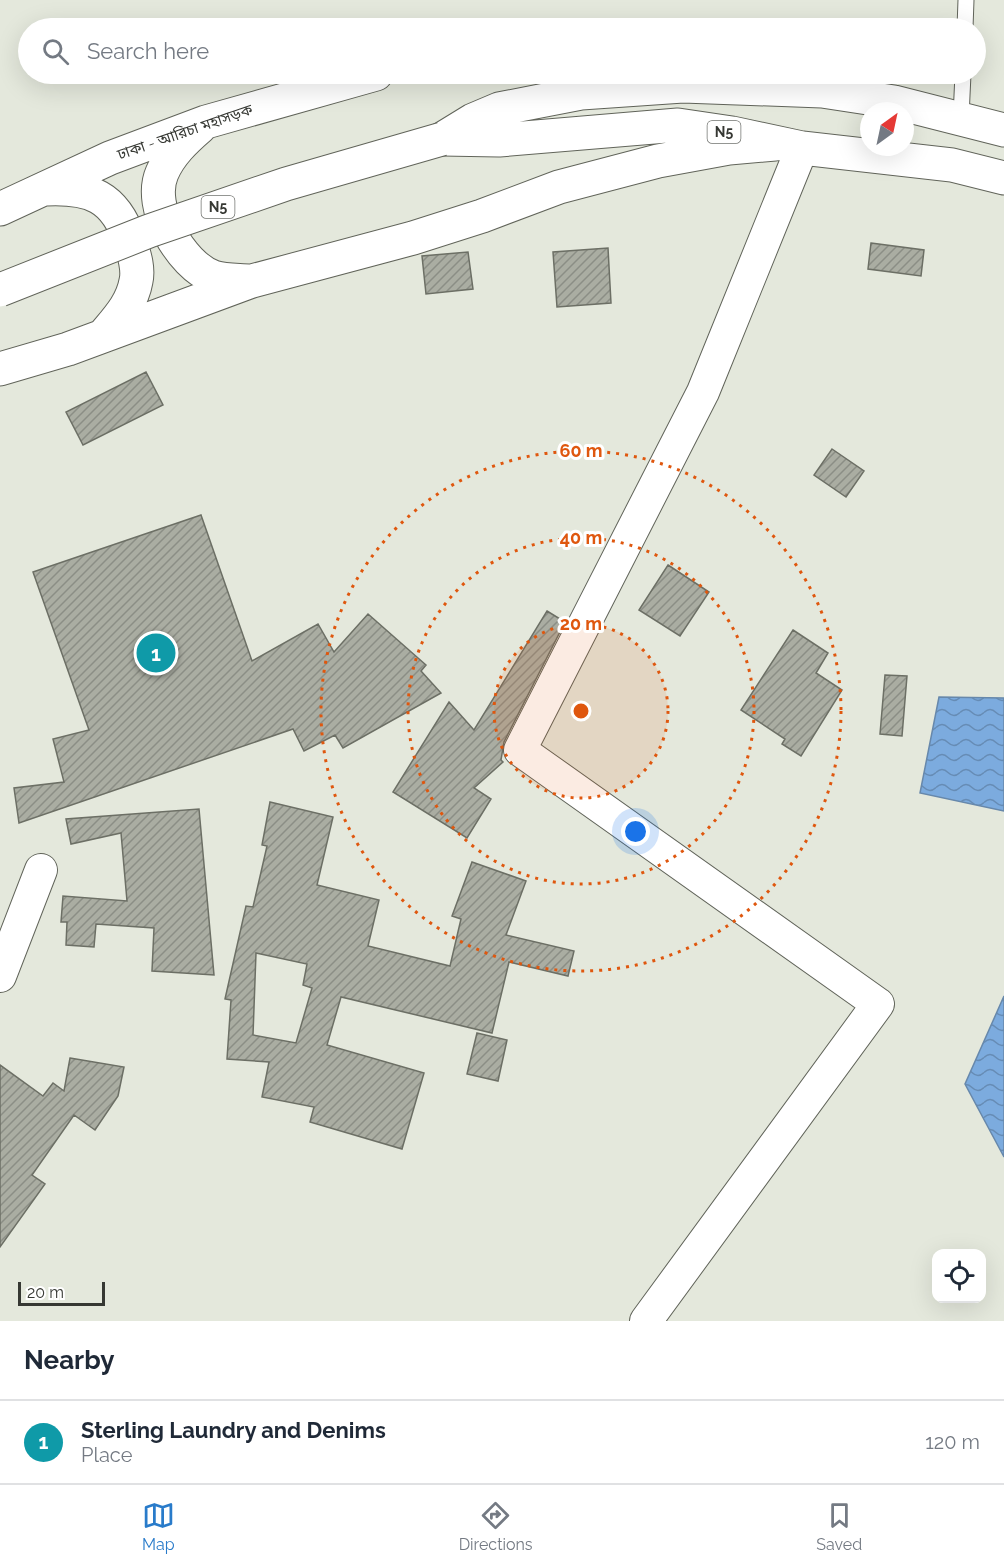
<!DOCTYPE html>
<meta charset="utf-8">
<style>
body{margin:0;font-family:Raleway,"Noto Sans Bengali",sans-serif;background:#f6f6f7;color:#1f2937}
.controls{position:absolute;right:18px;bottom:18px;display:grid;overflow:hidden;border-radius:12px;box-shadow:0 6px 24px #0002}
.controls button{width:54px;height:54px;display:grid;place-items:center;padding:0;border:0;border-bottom:2px solid #e0e1e3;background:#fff;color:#1f2937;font:30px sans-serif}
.compass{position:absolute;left:860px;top:102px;width:54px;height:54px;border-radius:50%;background:#fff;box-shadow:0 6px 24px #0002;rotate:33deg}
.scale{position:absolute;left:18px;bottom:15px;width:87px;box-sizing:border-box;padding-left:6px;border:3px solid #363833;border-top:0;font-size:16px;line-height:21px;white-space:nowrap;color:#363833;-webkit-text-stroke:4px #fff;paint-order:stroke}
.you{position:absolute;left:636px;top:832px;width:21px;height:21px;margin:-15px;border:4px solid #fff;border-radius:50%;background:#1a73e8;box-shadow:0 0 0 9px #1a73e833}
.badge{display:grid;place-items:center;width:39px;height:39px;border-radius:50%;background:#297bca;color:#fff;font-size:20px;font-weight:700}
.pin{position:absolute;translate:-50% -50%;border:3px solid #fff;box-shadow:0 2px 6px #0006}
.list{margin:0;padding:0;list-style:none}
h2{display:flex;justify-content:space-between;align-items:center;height:78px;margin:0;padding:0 24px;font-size:26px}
h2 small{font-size:20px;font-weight:400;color:#747a83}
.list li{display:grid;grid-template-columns:39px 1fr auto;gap:18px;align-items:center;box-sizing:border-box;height:84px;padding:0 24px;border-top:2px solid #e0e1e3}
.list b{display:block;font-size:22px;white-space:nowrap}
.list p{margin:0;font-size:20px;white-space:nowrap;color:#747a83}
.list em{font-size:20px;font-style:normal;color:#747a83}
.icon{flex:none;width:33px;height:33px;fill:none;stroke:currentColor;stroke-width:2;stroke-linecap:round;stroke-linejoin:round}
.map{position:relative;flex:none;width:1004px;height:1321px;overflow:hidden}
.search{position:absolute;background:#fff;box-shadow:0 6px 24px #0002;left:18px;right:18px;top:18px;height:66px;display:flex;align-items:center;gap:15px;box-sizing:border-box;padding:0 21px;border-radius:33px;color:#747a83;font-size:22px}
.sheet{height:162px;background:#fff}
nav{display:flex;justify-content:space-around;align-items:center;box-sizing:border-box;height:84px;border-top:2px solid #e0e1e3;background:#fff;font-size:16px;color:#747a83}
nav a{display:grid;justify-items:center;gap:3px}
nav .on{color:#297bca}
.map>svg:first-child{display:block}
.water{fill:url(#water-waves);stroke:#6788ab;stroke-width:1.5}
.building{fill:url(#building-hatch);stroke:#6c6f65;stroke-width:1.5;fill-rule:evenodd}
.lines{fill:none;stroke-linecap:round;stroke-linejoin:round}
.service-casing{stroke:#61645a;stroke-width:17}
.minor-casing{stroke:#61645a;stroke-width:34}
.trunk-casing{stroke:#61645a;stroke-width:35}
.service{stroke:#fff;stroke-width:15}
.minor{stroke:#fff;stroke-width:32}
.trunk{stroke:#fff;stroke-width:33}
.trunk-bridge-casing{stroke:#61645a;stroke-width:35;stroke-linecap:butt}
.trunk-bridge{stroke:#fff;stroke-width:33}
.ring{fill:none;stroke:#df570e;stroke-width:3;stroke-dasharray:3 6}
.labels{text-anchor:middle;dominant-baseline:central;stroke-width:6;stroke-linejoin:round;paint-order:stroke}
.shield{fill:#fff;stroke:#727470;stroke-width:1.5}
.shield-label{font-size:14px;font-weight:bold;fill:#363833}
.street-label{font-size:15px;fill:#363833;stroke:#fff}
.centre{fill:#df570e;stroke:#fff;stroke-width:3}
.ring-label{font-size:18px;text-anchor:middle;font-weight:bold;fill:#df570e;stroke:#fff;stroke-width:6;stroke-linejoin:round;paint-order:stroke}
</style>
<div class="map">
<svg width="1004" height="1321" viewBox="0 0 1004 1321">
<defs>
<pattern id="water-waves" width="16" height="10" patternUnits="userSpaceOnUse" patternTransform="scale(1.5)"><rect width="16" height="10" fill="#7cabde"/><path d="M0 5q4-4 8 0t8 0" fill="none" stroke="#668cb5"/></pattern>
<pattern id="building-hatch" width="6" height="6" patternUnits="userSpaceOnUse" patternTransform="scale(1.5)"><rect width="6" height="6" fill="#aaada2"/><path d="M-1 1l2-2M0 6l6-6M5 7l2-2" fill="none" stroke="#8b8e85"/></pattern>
</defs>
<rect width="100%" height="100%" fill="#e4e8dc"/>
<path class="water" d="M939,697L1004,698V811L920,793Z
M1004,996V1157L965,1084Z"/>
<path class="building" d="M871,243L924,250L921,276L868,269Z
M608,248L611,303L557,307L553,252Z
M468,252L473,289L426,294L422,256Z
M146,372L163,405L83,445L66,412Z
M832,449L864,471L846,497L814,475Z
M201,515L252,661L318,624L334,652L368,614L426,665L421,671L441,693L343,748L335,735L304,751L293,729L19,823L14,788L64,782L53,739L89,730L33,572Z
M668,565L709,592L680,636L639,610Z
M547,611L565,622L504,742L501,760L503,762L474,788L491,799L467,838L393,792L449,702L474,730Z
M793,630L828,653L816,673L842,690L801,756L782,744L785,739L741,710Z
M885,675L907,676L902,736L880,734Z
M270,802L333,817L317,885L379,900L368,946L450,966L461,919L452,916L472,862L526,881L506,935L574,951L568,976L509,962L492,1033L341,997L327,1045L424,1073L402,1149L310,1122L314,1107L262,1097L269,1062L227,1059L231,1000L225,999L246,906L253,907L267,846L262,845ZM256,953L307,964L303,985L312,988L296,1043L253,1035Z
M199,809L214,975L152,971L154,928L96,924L94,947L66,945L67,922H61L63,896L127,901L121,833L71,844L66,819Z
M477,1033L507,1040L498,1081L467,1074Z
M70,1058L124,1067L118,1096L95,1130L74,1115L32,1175L45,1184L0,1247V1065L43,1096L53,1083L64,1091Z"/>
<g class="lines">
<g class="service-casing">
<path id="service" d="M965,28L966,0
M961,117L963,74"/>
</g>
<g class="minor-casing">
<path id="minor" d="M0,976L41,870
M646,1321L878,1004L520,750L703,392L802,148"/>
</g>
<g class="trunk-casing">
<path id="trunk" d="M200,127C185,140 170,154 162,173C147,207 181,265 213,277C224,281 239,280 250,281
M442,139L473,120L499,109L581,93L683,86L822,91L894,102L1004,130
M442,139L499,140L678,125L732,133L802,148L952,165L1004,178
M46,189C90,187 115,196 130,241C134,254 139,268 136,281C132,304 117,319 103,336
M0,209L110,158L206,122L376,74
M0,369L68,349L252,281L413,238L482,216L559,187L658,161L729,148L775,144"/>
</g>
<use href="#service" class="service"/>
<use href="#minor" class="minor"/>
<use href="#trunk" class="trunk"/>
<g class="trunk-bridge-casing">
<path id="trunk-bridge" d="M0,290L149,231L286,184L442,139"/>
</g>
<use href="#trunk-bridge" class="trunk-bridge"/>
</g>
<circle cx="581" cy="711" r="87" fill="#df570e" fill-opacity=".12"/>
<g class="ring">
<circle cx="581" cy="711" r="87"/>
<circle cx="581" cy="711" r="173"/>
<circle cx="581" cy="711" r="260"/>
</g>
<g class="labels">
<g class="shield">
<rect x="707.5" y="121" width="33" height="22" rx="4.5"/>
<rect x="201.5" y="196" width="33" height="22" rx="4.5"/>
</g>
<g class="shield-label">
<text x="724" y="132">N5</text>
<text x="218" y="207">N5</text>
</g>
<g class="street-label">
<text transform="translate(185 132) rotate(-19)">ঢাকা - আরিচা মহাসড়ক</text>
</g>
</g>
<circle cx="581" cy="711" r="9" class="centre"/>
<g class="ring-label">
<text x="581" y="457">60 m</text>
<text x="581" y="544">40 m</text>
<text x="581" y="630">20 m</text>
</g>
</svg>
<div class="controls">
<button><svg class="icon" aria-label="locate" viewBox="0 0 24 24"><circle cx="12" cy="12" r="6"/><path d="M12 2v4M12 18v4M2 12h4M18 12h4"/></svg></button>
</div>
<svg class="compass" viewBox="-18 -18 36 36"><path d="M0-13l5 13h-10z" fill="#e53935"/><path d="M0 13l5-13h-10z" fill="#747a83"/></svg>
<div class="scale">20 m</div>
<div class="you"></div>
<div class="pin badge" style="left:156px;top:653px;background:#0f9aa8">1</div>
<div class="search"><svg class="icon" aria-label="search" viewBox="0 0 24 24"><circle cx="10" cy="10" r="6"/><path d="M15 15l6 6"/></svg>Search here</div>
</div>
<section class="sheet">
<h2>Nearby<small></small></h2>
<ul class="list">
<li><span class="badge" style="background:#0f9aa8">1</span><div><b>Sterling Laundry and Denims</b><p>Place</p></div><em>120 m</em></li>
</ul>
</section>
<nav>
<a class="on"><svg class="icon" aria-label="map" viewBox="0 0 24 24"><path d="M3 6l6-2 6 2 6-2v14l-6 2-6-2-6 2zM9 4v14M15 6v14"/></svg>Map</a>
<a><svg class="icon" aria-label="directions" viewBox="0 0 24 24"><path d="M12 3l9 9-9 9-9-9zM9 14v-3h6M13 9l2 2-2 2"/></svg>Directions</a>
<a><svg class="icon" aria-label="saved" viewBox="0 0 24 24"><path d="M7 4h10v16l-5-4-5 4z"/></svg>Saved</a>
</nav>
